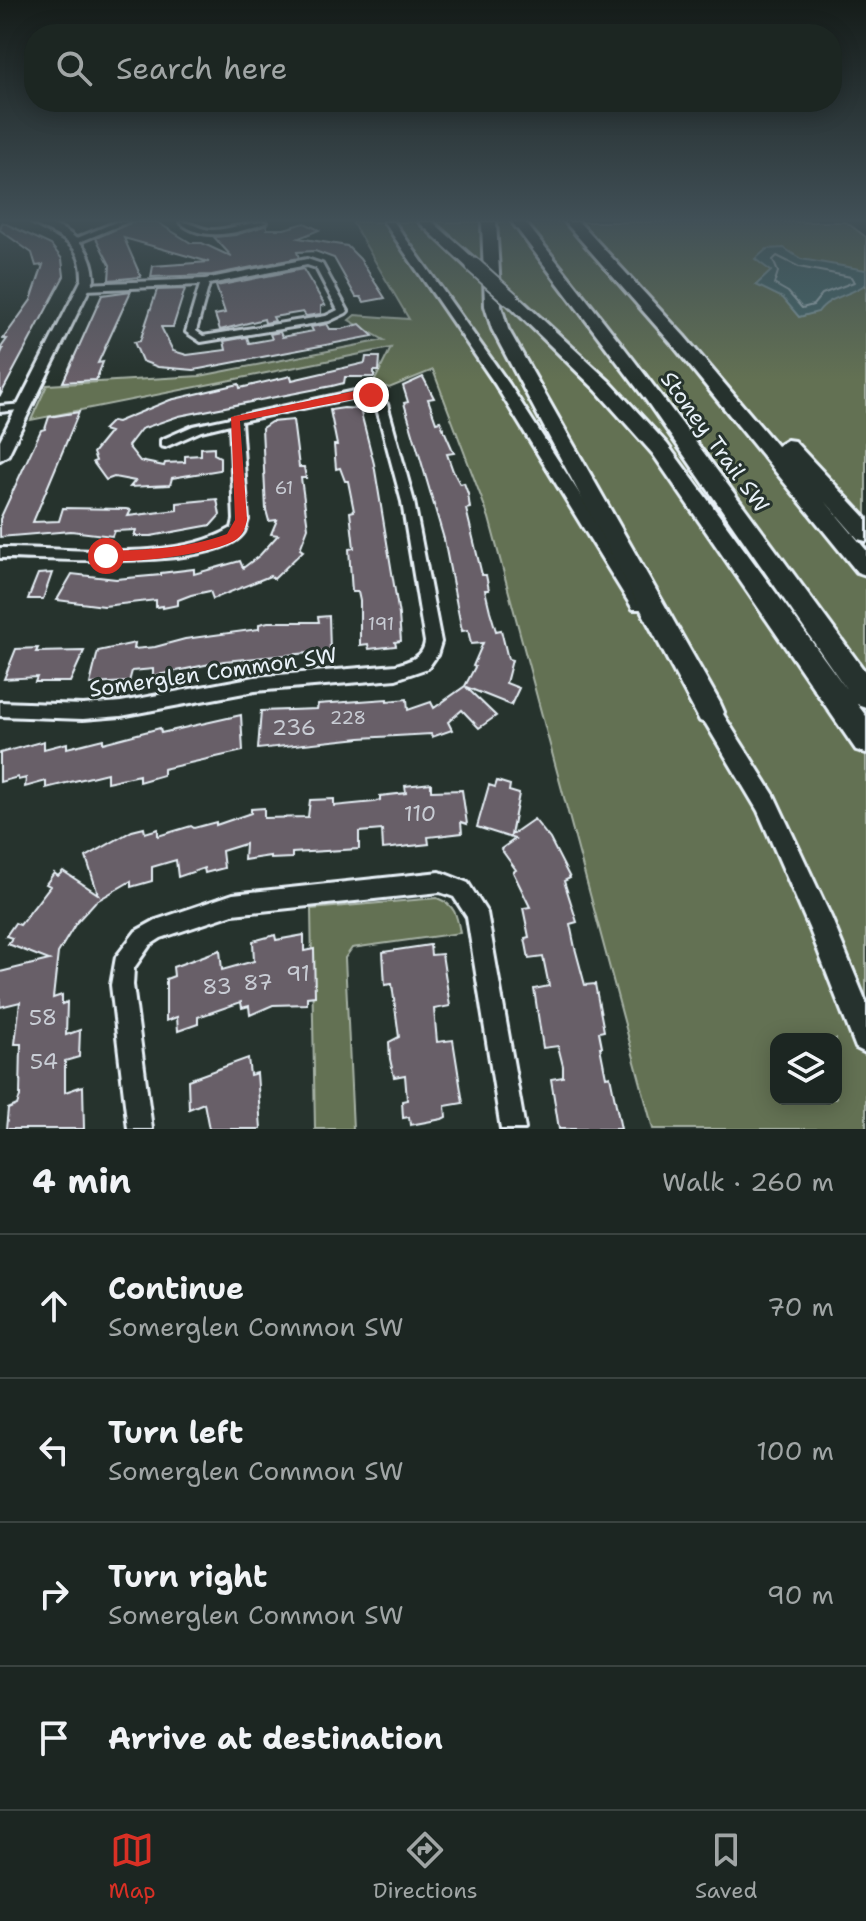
<!DOCTYPE html>
<meta charset="utf-8">
<style>
body{margin:0;font-family:"Shantell Sans",sans-serif;background:#29322f;color:#f1f3f6}
.controls{position:absolute;right:24px;bottom:24px;display:grid;overflow:hidden;border-radius:16px;box-shadow:0 4px 20px #0003}
.controls button{width:72px;height:72px;display:grid;place-items:center;padding:0;border:0;border-bottom:2px solid #3a4340;background:#1c2622;color:#f1f3f6;font:40px sans-serif}
.stop{position:absolute;width:24px;height:24px;margin:-18px;border:6px solid #d93025;border-radius:50%;background:#fff}
.stop.end{background:#d93025;border-color:#fff;box-shadow:0 2px 8px #0008}
.list{margin:0;padding:0;list-style:none}
h2{display:flex;justify-content:space-between;align-items:center;height:104px;margin:0;padding:0 32px;font-size:34px}
h2 small{font-size:26px;font-weight:400;color:#a0a5a5}
.list li{display:grid;grid-template-columns:52px 1fr auto;gap:24px;align-items:center;box-sizing:border-box;height:144px;padding:0 32px;border-top:2px solid #3a4340}
.list b{display:block;font-size:30px;white-space:nowrap}
.list p{margin:0;font-size:26px;white-space:nowrap;color:#a0a5a5}
.list em{font-size:26px;font-style:normal;color:#a0a5a5}
.icon{flex:none;width:44px;height:44px;fill:none;stroke:currentColor;stroke-width:2;stroke-linecap:round;stroke-linejoin:round}
.map{position:relative;flex:none;width:866px;height:1129px;overflow:hidden}
.search{position:absolute;background:#1c2622;box-shadow:0 4px 20px #0003;left:24px;right:24px;top:24px;height:88px;display:flex;align-items:center;gap:20px;box-sizing:border-box;padding:0 28px;border-radius:32px;color:#a0a5a5;font-size:30px}
.sheet{height:680px;background:#1c2622}
nav{display:flex;justify-content:space-around;align-items:center;box-sizing:border-box;height:112px;border-top:2px solid #3a4340;background:#1c2622;font-size:22px;color:#a0a5a5}
nav a{display:grid;justify-items:center;gap:4px}
nav .on{color:#d93025}
.map>svg:first-child{display:block}
.green{fill:#637152;stroke:#a6b1a5;stroke-width:2;fill-rule:evenodd}
.water{fill:#45686b;stroke:#869fa3;stroke-width:2}
.lines{fill:none;stroke-linecap:round;stroke-linejoin:round}
.shore{stroke:#a7bac0;stroke-width:2}
.building{fill:#685f67;stroke:#e8f1f8;stroke-width:2}
.street-casing{stroke:#e8f1f8;stroke-width:6}
.secondary-casing{stroke:#e8f1f8;stroke-width:6}
.highway-casing{stroke:#e8f1f8;stroke-width:6}
.street{fill:#26332d;fill-rule:evenodd}
.secondary{fill:#26332d;fill-rule:evenodd}
.highway{fill:#26332d;fill-rule:evenodd}
.highway-bridge-casing{stroke:#e8f1f8;stroke-width:19;stroke-linecap:butt}
.highway-bridge{stroke:#26332d;stroke-width:15}
.route{fill:#d93025}
.labels{text-anchor:middle;dominant-baseline:central;stroke-width:6;stroke-linejoin:round;paint-order:stroke}
.number-label{font-size:18px;fill:#c8ccd4}
.street-label{font-size:22px;fill:#e8f1f8;stroke:#26332d}
.near-number-label{font-size:22px;fill:#c8ccd4}
</style>
<div class="map">
<svg width="866" height="1129" viewBox="0 0 866 1129">
<rect width="100%" height="100%" fill="#26332d"/>
<filter id="ink" filterUnits="userSpaceOnUse"><feTurbulence type="fractalNoise" baseFrequency=".0125" numOctaves="2"/><feDisplacementMap in="SourceGraphic" scale="16" xChannelSelector="R" yChannelSelector="G"/><feConvolveMatrix kernelMatrix="1 2 1 2 8 2 1 2 1" color-interpolation-filters="sRGB"/></filter>
<g filter="url(#ink)">
<path class="green" d="M352,222H846L866,237V1129H653L489,518L433,370L389,388L374,382L391,348L31,420L47,385L200,376L384,340L349,320L355,315L409,319ZM776,1039H836V1099H776Z
M437,898C455,905 457,915 460,933L352,948L345,958L353,1129H315L311,909Z"/>
<path class="water" d="M784,248L801,259L866,270V284C850,296 829,296 818,312L799,317L783,298L756,285L771,271L755,259L767,249Z"/>
<g class="lines">
<path class="shore" d="M777,256L799,267L851,277L854,282L822,294L813,305L802,308L788,292L774,284L778,272L773,260Z"/>
</g>
<path class="building" d="M2,222L51,245L62,259L64,276L0,396V355L3,349H0L7,339H3L31,300L43,265L36,266L32,253L0,230Z
M131,222H157L191,243H202L232,257L214,237L235,235L267,225V229H284L305,223L319,230L299,238L347,246L360,259L385,298L364,302L361,297H356L334,258L315,251L297,252L299,258L212,275L151,277L153,266L209,262L124,238L141,277L109,280L110,265L96,238Z
M303,269L325,305L321,306V314L306,316L303,312L273,317L275,321L265,323L264,319L220,330L215,315L225,313L216,286Z
M185,289L173,327H161L173,351L187,355L226,350L224,341L247,337L249,343L272,339L270,334L280,332L282,337L313,331L311,327L327,324L330,329H342L360,324L373,336L194,370L158,367L142,361L134,342L140,341L157,290Z
M131,291L98,363L103,362L96,380L63,382L102,295Z
M366,357H380L379,371H374V377H345L344,383L332,386L179,416L141,429L128,446L140,461L164,466L165,463L185,462V456L201,455V448L214,447V454L220,457V470L172,478L170,485L130,487L135,481L114,477L106,480L93,462L96,461L93,453L110,432L103,430L112,421L117,422L170,400L239,384L240,388L291,376L292,380L318,374L365,363Z
M423,377L434,398L428,399L436,422L440,421L454,453L447,454L453,471L460,484L464,483L468,494L470,508L466,509L482,575H486L489,590H485L490,611L496,631L501,630L508,659L512,660L506,683L519,688L511,705L466,687L496,716L479,728L462,710L448,722L452,730L432,737L431,734L360,738L258,749L261,711L317,709L318,704L387,699V701L407,699L408,710L431,702L434,708L465,686L475,667L473,666L483,643L471,644L468,630L462,631L444,539L404,403L408,402L403,386Z
M344,408L360,409L374,464L399,615L401,641L395,642L396,646L369,649L368,644L360,645V601L358,592H352L349,549L354,548L350,512L354,511L348,481H345L340,468L336,469L334,445H337L330,410Z
M79,412L33,522L59,521L63,508L126,509L131,510L128,516L177,510V503L217,499L220,515L211,525L151,536H134L136,530L114,531L112,536L71,531L0,537V519L41,430L45,429L49,417Z
M293,420L299,467H304L306,478H301L308,528L300,549L303,551L274,579L270,576L213,599L210,591L191,595L178,600V605L163,608V606L156,607V600L104,606L57,600L72,574L116,579L161,575V573L194,569V574L240,561L243,568L260,555L278,535L271,534L277,520L269,521L266,510L262,428L271,422Z
M52,573L43,599H28L38,574Z
M329,616L330,651L224,661L153,676V669L132,671L129,682L90,684L98,651L135,643L134,649L155,647L185,639L259,629V624L268,622H319L318,617Z
M38,648L36,652L84,651L70,682H35L37,677L4,679L16,649Z
M241,715L243,751L163,769V775L139,782V775L107,782V773L46,788V781L25,787L26,778L18,780V777L0,782V753L44,741V749L67,743V748L103,739V743L160,728L161,733Z
M497,781L510,785L509,791L519,794L511,835L534,819L550,839L570,878L564,881L577,922L570,924L575,948L585,985L595,984L604,1031L599,1032L602,1047H600L606,1077L610,1076L621,1129H559L551,1079L563,1077V1066L558,1046L543,1048L534,989L549,986L543,957L529,959L525,938L529,937L523,908L530,907L513,872L516,870L501,849L515,839L477,827L489,785L495,787Z
M431,783V791L462,790L467,824L461,822L462,833L428,837L429,844L383,849L382,830L359,832V849L292,853V858L270,859V856L244,860L245,844L222,851L224,868L205,873L204,868L178,877L176,860L152,867V881L131,887V881L95,902L76,923L58,953L53,998L62,995V1004L67,1002L66,1035L80,1030L79,1057L65,1061V1092L83,1086L84,1129H6L8,1109L17,1105L20,1096L21,1044H15L20,1002L0,1007V972L49,960L8,944L12,938L6,936L15,923L20,925L50,886L46,884L54,873L58,876L63,871L98,894L86,857L132,831L144,828L145,833L158,829V836L191,826L194,828L216,822V825L251,813V809L264,808V818L308,817L310,800L334,799V806L374,802L380,800V796L406,793L405,786Z
M275,935L276,940L304,935V951L314,949L315,996L307,997V1004L273,1005L250,1015L249,1006L242,1008L241,1002L198,1017V1024L178,1031L177,1017L166,1021V979L174,976L173,967L220,950L222,970L254,961L253,941Z
M430,945L431,955L442,954L450,1006L434,1009L437,1042L453,1040L463,1103L445,1106L446,1117L442,1119L410,1125L409,1117L403,1118L402,1101L407,1100L405,1075L394,1077L390,1059L389,1042L399,1037L392,984L385,985L383,952Z
M248,1058L250,1075L257,1073L261,1129H209L204,1103L189,1109L188,1080Z"/>
<g class="lines">
<g class="street-casing">
<path id="street" d="M116,222H128L77,243L70,241Z
M180,222C192,222 200,230 213,230C231,229 248,222 267,222C241,233 203,243 180,222Z
M307,259L322,264L348,311L346,313L329,321L201,342L186,332L200,285L85,290L81,287L85,284L205,279ZM307,265L316,268L338,310L326,316L203,336L196,331L209,284Z
M355,391L375,393L387,404L414,502L441,642L437,655L428,668L396,679L255,691L121,716L83,719L0,716V702L83,705L121,702L255,677L396,665C409,661 423,658 425,642L402,502L376,405L368,398L355,397L241,421L248,520C247,521 245,531 244,532C219,572 46,558 0,558V548C69,547 172,564 232,528L234,520L230,424L201,431L165,447L161,446V440L193,426Z
M24,404L28,405V409L0,412V406Z
M440,872L468,883L487,913L525,1129H501L467,917L454,897L440,892L233,914L161,938L150,945L134,968L133,985L152,1129H128L111,985L116,957L136,931L156,920L233,894Z"/>
</g>
<g class="secondary-casing">
<path id="secondary" d="M31,222C65,222 93,244 94,279L8,455L0,460V440L82,279C83,240 58,238 31,222Z
M384,222H394L509,384L647,599L649,604L647,609H633L495,384Z
M704,693L711,695L774,795L831,917L866,1002V1053L856,1048L810,930L758,811L693,702L697,695Z"/>
</g>
<g class="highway-casing">
<path id="highway" d="M419,222H433L479,263V269H469Z
M482,222H496L501,306L508,329L720,703L724,712L720,721L710,725L700,721L492,329L485,306Z
M512,222H525C644,369 755,521 866,673V707L857,704L866,716V753L856,750L653,454L596,390L503,299L505,296H517L610,382L667,444L847,690L646,400Z
M565,222H579L684,336L777,446L787,440L794,441L866,518V541L858,539L825,501L866,550V575L857,572L672,344Z"/>
</g>
<use href="#street" class="street"/>
<use href="#secondary" class="secondary"/>
<use href="#highway" class="highway"/>
<g class="highway-bridge-casing">
<path id="highway-bridge" d="M474,266L511,299"/>
</g>
<use href="#highway-bridge" class="highway-bridge"/>
</g>
</g>
<linearGradient id="sky" x2="0" y2="1"><stop stop-color="#151c19"/><stop offset="0.58" stop-color="#415057"/><stop offset="1" stop-color="#415057" stop-opacity="0"/></linearGradient>
<rect width="866" height="380" fill="url(#sky)"/>
<path class="route" d="M355,391L376,395L240,421L247,520C245,528 243,536 234,541C210,554 128,565 101,560V553L106,551C147,550 189,548 227,534L235,520L231,417Z"/>
<g class="labels">
<g class="number-label">
<text x="284" y="488">61</text>
<text x="381" y="624">191</text>
<text x="348" y="718">228</text>
</g>
<g class="street-label">
<text transform="translate(715 442) rotate(54)">Stoney Trail SW</text>
<text transform="translate(213 672) rotate(-8)">Somerglen Common SW</text>
</g>
<g class="near-number-label">
<text x="294" y="727">236</text>
<text x="420" y="813">110</text>
<text x="298" y="973">91</text>
<text x="258" y="982">87</text>
<text x="217" y="986">83</text>
<text x="43" y="1017">58</text>
<text x="44" y="1061">54</text>
</g>
</g>
</svg>
<div class="controls">
<button><svg class="icon" aria-label="layers" viewBox="0 0 24 24"><path d="M12 4l9 5-9 5-9-5zM3 14l9 5 9-5"/></svg></button>
</div>
<div class="stop" style="left:106px;top:556px"></div>
<div class="stop end" style="left:371px;top:395px"></div>
<div class="search"><svg class="icon" aria-label="search" viewBox="0 0 24 24"><circle cx="10" cy="10" r="6"/><path d="M15 15l6 6"/></svg>Search here</div>
</div>
<section class="sheet">
<h2>4 min<small>Walk · 260 m</small></h2>
<ul class="list">
<li><svg class="icon" aria-label="ahead" viewBox="0 0 24 24"><path d="M12 20V5M6 11l6-6 6 6"/></svg><div><b>Continue</b><p>Somerglen Common SW</p></div><em>70 m</em></li>
<li><svg class="icon" aria-label="left" viewBox="0 0 24 24"><path d="M17 20v-9H6M10 6l-5 5 5 5"/></svg><div><b>Turn left</b><p>Somerglen Common SW</p></div><em>100 m</em></li>
<li><svg class="icon" aria-label="right" viewBox="0 0 24 24"><path d="M7 20v-9h11M14 6l5 5-5 5"/></svg><div><b>Turn right</b><p>Somerglen Common SW</p></div><em>90 m</em></li>
<li><svg class="icon" aria-label="arrive" viewBox="0 0 24 24"><path d="M6 21V4h12l-3 4 3 4H6"/></svg><div><b>Arrive at destination</b></div></li>
</ul>
</section>
<nav>
<a class="on"><svg class="icon" aria-label="map" viewBox="0 0 24 24"><path d="M3 6l6-2 6 2 6-2v14l-6 2-6-2-6 2zM9 4v14M15 6v14"/></svg>Map</a>
<a><svg class="icon" aria-label="directions" viewBox="0 0 24 24"><path d="M12 3l9 9-9 9-9-9zM9 14v-3h6M13 9l2 2-2 2"/></svg>Directions</a>
<a><svg class="icon" aria-label="saved" viewBox="0 0 24 24"><path d="M7 4h10v16l-5-4-5 4z"/></svg>Saved</a>
</nav>
